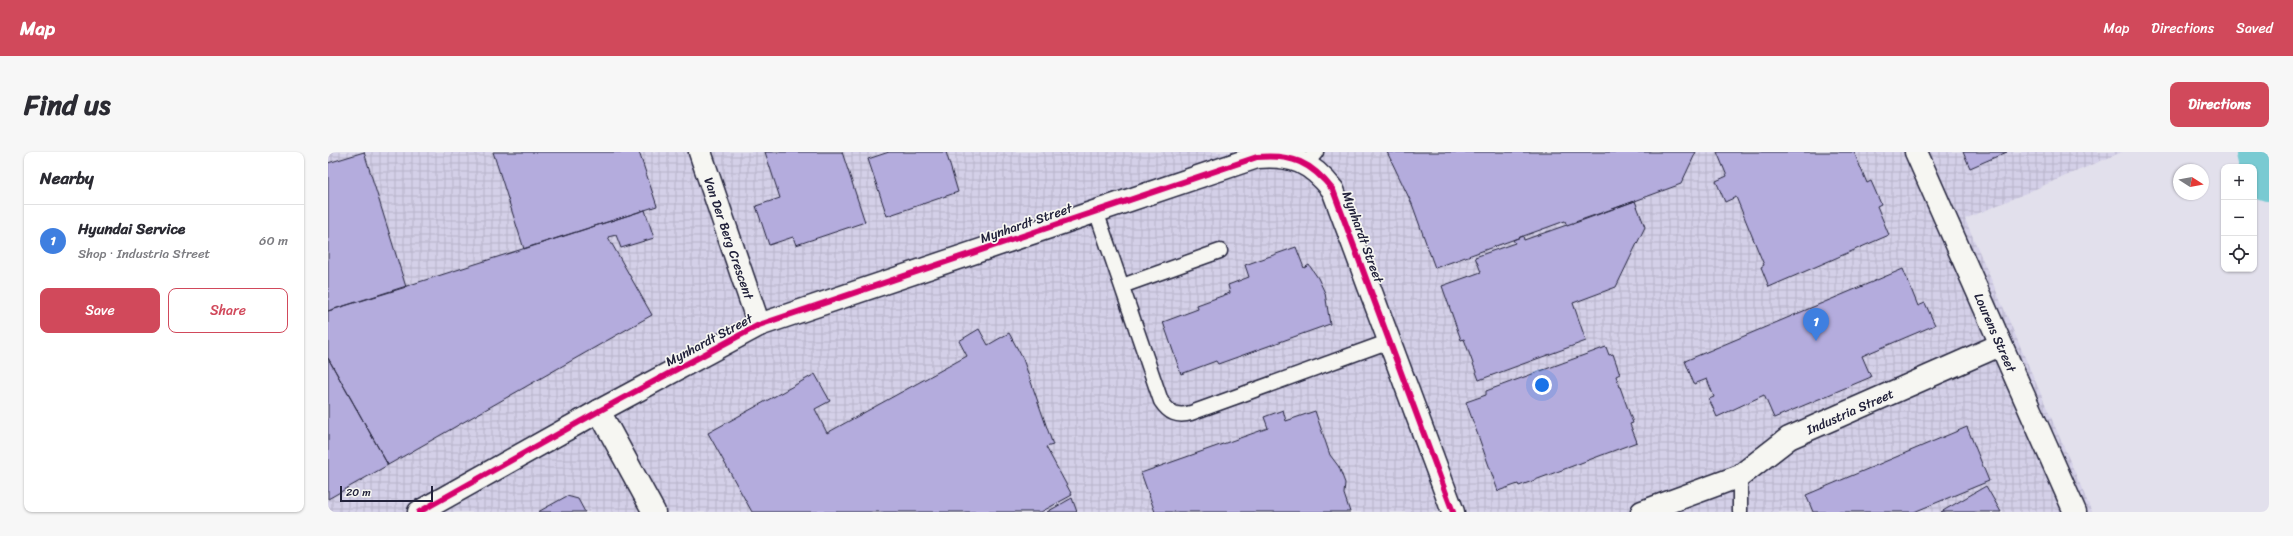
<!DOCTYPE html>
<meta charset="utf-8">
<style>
body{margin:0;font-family:Sriracha,sans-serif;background:#f7f7f7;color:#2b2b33}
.controls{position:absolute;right:12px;top:12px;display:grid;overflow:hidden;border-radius:8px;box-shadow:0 1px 3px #0004}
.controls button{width:36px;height:36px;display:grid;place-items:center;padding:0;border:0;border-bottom:1px solid #e1e1e2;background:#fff;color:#2b2b33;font:20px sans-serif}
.compass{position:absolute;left:1845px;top:12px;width:36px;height:36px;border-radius:50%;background:#fff;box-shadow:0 1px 3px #0004;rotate:101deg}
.scale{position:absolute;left:12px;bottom:10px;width:93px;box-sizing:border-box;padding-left:4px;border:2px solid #22223b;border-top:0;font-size:11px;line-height:14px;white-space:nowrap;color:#22223b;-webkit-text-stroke:3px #f6f6f2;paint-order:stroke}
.you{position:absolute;left:1214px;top:233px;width:14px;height:14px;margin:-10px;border:3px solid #fff;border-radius:50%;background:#1a73e8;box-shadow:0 0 0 6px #1a73e833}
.badge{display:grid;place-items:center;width:26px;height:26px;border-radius:50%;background:#d1495b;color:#fff;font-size:13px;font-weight:700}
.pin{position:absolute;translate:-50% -33px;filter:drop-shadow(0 1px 2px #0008)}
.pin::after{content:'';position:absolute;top:21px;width:14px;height:12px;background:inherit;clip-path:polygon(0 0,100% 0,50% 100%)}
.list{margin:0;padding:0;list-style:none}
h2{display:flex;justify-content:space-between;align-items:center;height:52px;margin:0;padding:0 16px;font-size:17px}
h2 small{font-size:13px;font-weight:400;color:#7c7c81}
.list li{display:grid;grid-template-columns:26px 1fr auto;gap:12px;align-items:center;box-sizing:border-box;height:72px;padding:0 16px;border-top:1px solid #e1e1e2}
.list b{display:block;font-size:15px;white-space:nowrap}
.list p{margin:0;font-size:13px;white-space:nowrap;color:#7c7c81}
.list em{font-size:13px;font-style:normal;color:#7c7c81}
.actions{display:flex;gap:8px;padding:12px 16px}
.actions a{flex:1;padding:9px 0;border:1px solid #d1495b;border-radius:8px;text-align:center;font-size:14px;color:#d1495b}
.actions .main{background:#d1495b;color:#fff}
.icon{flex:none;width:22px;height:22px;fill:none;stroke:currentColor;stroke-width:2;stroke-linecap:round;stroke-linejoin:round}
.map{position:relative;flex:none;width:1941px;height:360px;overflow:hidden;border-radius:8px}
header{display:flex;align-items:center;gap:24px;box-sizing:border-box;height:56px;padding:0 20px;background:#d1495b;color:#fff}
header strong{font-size:19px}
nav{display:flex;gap:22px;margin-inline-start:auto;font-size:14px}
.intro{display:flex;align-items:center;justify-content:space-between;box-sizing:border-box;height:96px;padding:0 24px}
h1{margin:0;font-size:28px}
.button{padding:10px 18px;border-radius:8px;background:#d1495b;color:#fff;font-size:14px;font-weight:700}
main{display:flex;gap:24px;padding:0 24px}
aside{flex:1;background:#fff;border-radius:8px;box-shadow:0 1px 3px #0004}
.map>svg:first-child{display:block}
.industrial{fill:url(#industrial-grid)}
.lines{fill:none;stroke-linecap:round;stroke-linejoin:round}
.river{stroke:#79cad2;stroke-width:56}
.building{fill:#b4acdd;stroke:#22223b}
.service-casing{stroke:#22223b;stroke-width:17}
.minor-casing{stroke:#22223b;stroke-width:25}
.service{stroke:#f6f6f2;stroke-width:14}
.minor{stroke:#f6f6f2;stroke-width:22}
.cycleway-casing{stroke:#f6f6f2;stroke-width:8}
.cycleway{stroke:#d6006c;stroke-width:6}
.labels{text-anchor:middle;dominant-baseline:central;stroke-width:3.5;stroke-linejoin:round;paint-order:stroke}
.street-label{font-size:13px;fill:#22223b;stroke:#f6f6f2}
</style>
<header>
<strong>Map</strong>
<nav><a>Map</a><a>Directions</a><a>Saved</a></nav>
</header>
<div class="intro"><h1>Find us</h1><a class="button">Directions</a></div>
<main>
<aside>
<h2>Nearby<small></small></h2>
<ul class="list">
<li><span class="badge" style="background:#3f7fe0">1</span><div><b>Hyundai Service</b><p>Shop · Industria Street</p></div><em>60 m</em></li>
</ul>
<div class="actions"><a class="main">Save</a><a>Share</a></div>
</aside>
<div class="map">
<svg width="1941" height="360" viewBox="0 0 1941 360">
<defs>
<pattern id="industrial-grid" width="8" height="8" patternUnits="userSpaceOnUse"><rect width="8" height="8" fill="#d4d0e8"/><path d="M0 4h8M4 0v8" fill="none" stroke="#b6b2c8"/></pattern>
</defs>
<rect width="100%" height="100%" fill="#e2e0ec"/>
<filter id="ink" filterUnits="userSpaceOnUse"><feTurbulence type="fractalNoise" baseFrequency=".025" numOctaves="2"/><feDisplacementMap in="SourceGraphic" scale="8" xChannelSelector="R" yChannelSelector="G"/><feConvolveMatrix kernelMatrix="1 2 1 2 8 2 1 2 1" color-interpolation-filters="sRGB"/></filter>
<g filter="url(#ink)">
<path class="industrial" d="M0,0H1794L1637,67L1764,360H0Z"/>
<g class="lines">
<path class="river" d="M1936,0L1941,21"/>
</g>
<path class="building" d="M36,0L78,135L0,159V11Z
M165,0H311L329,54L196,97Z
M437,0H514L537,70L468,93L465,85L441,93L428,54L452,46Z
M561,0H618L630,40L559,64L540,7Z
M1059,0H1368L1353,32L1239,74L1237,69L1107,116L1084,52Z
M1389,0H1526L1539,31L1543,29L1553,52L1549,54L1561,83L1441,135L1433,115L1436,113L1408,45L1397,50L1388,29L1399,24Z
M1635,0H1679L1642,16Z
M1307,49L1317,75L1288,135L1245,151L1258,189L1151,228L1136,187L1133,188L1114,134L1153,120L1147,105L1187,91L1185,88L1195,84L1196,88Z
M317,58L326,86L293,96L288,83L280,85L324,163L60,313L0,206V159Z
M968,95L976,116L981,113L990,126L997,141L1002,172L890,212L888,209L853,222L835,170L870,157L869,153L902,141L900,133L921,125L917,113Z
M1575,117L1590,154L1597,151L1607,173L1534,204L1543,225L1446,266L1436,243L1389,265L1381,247L1386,245L1379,227L1366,232L1357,209Z
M651,177L660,193L681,181L695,207L725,293L718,295L744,343L713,360H424L380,281L487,222L502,249L487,257L499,281L639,204L631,189Z
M1278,195L1281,203L1285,202L1292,222L1288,224L1305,271L1302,272L1309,290L1191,334L1190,332L1170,339L1138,250L1158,243V239Z
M0,206L60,313L0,347Z
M955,258L958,269L987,259L1002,303L1011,315L1017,331L1016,342L1022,360H827L813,321L940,276L936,265Z
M1639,275L1661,329L1586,360H1485L1478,343Z
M1658,334L1673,360H1613Z
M239,344L250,347L257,360H210Z
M744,346L749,360H719Z"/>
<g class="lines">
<g class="service-casing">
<path id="service" d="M978,12L988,0
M768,59L833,249C841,261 849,265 863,261L1062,189
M794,134L892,99
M1412,360V324"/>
</g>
<g class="minor-casing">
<g id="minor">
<path id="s1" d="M372,0L431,173"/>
<path id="s2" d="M1588,0L1747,360"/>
<path d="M271,259L326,360"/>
<path d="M91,360L271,259L431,173L929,5C964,2 983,10 1005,38L1125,360"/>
<path id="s3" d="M1314,360L1412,324L1461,286L1672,193"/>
</g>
</g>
<use href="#service" class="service"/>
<use href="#minor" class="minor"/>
<g class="cycleway-casing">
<path id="cycleway" d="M91,360L271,259L431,173L929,5C964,2 983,10 1005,38L1125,360"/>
</g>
<use href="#cycleway" class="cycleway"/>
</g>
</g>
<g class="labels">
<g class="street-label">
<text transform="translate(698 71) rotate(-19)">Mynhardt Street</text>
<text transform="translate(1035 85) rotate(70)">Mynhardt Street</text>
<text stroke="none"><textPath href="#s1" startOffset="91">Van Der Berg Crescent</textPath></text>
<text stroke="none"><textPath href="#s2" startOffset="197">Lourens Street</textPath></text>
<text transform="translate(381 188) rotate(-28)">Mynhardt Street</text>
<text stroke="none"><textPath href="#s3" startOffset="233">Industria Street</textPath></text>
</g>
</g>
</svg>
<div class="controls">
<button>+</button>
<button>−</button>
<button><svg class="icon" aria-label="locate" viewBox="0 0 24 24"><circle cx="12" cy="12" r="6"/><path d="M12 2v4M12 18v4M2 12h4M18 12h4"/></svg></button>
</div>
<svg class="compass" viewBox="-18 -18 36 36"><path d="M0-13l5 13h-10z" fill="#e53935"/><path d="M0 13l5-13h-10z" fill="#7c7c81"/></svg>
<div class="scale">20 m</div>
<div class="you"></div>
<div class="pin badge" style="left:1488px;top:189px;background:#3f7fe0">1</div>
</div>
</main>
